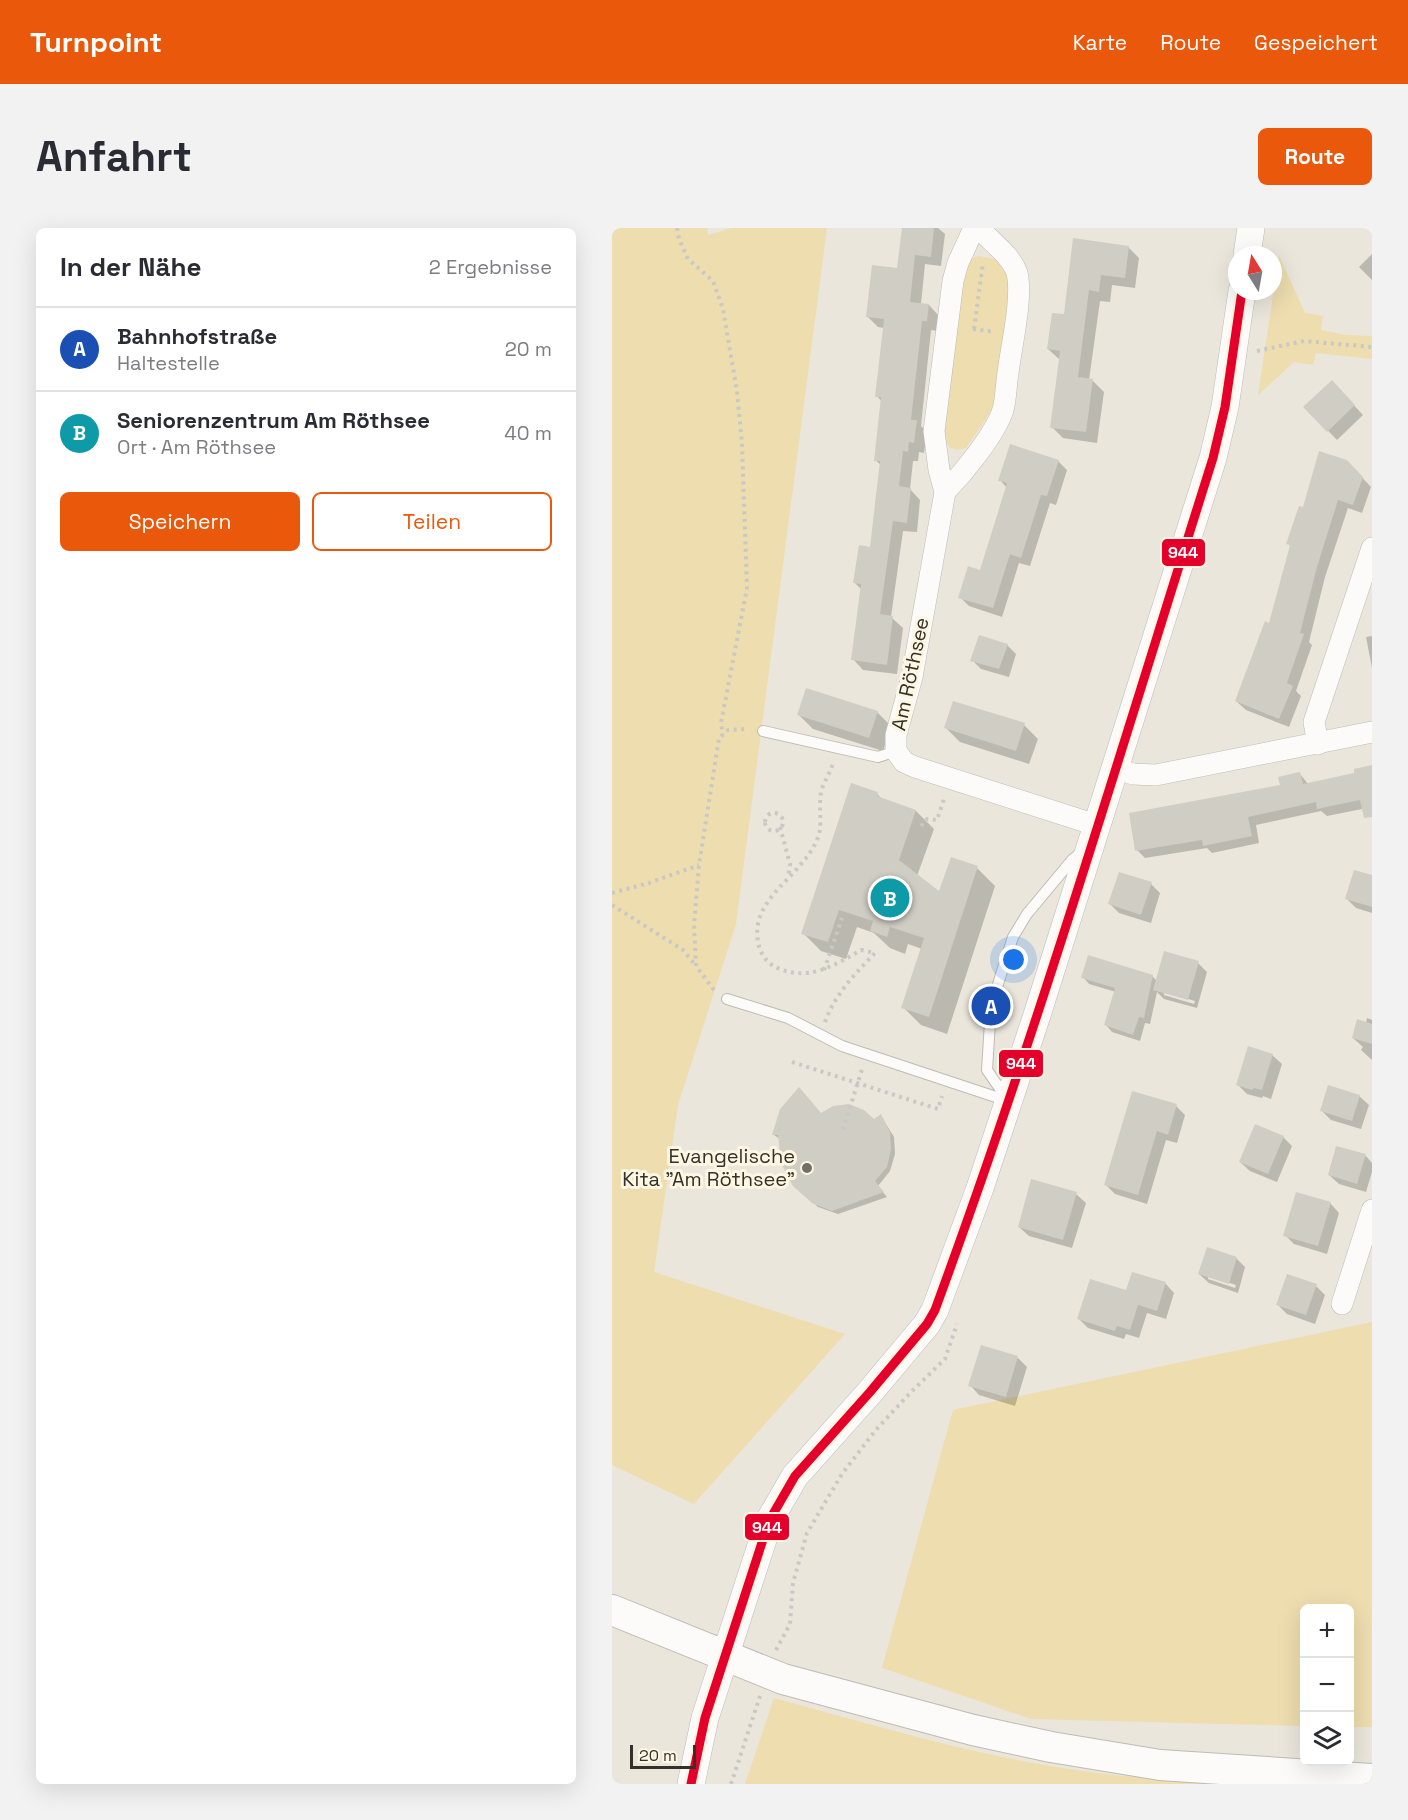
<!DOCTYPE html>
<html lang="de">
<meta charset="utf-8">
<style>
body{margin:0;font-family:"Space Grotesk",sans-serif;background:#f2f2f3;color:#2b2b33}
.controls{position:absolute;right:18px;bottom:18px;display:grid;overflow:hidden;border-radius:9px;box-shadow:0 6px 24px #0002}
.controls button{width:54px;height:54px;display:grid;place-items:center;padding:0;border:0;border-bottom:2px solid #e1e1e2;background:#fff;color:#2b2b33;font:30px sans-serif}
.compass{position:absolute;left:616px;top:18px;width:54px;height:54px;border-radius:50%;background:#fff;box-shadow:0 6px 24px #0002;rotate:349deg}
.scale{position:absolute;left:18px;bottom:15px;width:66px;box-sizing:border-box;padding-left:6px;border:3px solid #34312a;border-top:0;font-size:16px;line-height:21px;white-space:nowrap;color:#34312a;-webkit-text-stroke:4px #fdf6e2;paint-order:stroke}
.you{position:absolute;left:402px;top:732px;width:21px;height:21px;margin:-15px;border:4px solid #fff;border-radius:50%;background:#1a73e8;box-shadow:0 0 0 9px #1a73e833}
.badge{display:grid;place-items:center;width:39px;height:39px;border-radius:50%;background:#ea580c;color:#fff;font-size:20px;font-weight:700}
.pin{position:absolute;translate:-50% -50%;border:3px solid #fff;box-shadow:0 2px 6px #0006}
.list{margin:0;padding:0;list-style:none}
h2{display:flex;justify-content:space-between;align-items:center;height:78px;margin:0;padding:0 24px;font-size:26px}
h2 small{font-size:20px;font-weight:400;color:#7c7c81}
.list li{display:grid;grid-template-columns:39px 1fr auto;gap:18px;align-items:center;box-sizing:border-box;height:84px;padding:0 24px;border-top:2px solid #e1e1e2}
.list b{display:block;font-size:22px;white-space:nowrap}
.list p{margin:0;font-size:20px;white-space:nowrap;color:#7c7c81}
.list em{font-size:20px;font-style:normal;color:#7c7c81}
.actions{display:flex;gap:12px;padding:18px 24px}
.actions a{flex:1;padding:14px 0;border:2px solid #ea580c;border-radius:9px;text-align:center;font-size:21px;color:#ea580c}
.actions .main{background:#ea580c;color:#fff}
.icon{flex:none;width:33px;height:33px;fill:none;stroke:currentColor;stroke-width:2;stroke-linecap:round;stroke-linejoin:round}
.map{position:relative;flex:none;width:760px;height:1556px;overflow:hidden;border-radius:9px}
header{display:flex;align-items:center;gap:36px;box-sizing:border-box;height:84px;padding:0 30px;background:#ea580c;color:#fff}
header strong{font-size:28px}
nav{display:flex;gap:33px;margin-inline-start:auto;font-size:21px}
.intro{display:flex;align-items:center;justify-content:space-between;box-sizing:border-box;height:144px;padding:0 36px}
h1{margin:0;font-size:42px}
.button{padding:15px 27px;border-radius:9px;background:#ea580c;color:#fff;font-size:21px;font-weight:700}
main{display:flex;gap:36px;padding:0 36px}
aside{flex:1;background:#fff;border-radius:9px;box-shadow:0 6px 24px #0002}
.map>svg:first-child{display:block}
.green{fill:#edddaf}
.shadow{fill:#0003;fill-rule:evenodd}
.building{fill:#d0cdc4}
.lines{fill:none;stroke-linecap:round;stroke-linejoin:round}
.service-casing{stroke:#bfbbb3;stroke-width:12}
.minor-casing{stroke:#bfbbb3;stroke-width:22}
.tertiary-casing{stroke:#bfbbb3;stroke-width:28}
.secondary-casing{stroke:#bfbbb3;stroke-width:32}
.path{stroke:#c9c8c4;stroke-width:4;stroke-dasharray:3 4.5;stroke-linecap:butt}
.service{stroke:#fcfbfa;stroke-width:10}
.minor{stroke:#fcfbfa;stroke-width:21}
.tertiary{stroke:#fcfbfa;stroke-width:27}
.secondary{stroke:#fcfbfa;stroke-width:30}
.bus-1-casing{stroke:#fdf6e2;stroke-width:14}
.bus-1{stroke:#e4002b;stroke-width:9}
.poi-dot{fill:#747068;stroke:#fdf6e2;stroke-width:2}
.labels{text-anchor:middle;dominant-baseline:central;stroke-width:6;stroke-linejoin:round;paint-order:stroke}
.street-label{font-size:20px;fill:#34312a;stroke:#fdf6e2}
.poi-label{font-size:20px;fill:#34312a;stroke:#fdf6e2;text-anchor:end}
.line-badge{stroke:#fdf6e2;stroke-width:2}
.badge-label{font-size:16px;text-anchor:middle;font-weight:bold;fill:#fff}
</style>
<header>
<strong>Turnpoint</strong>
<nav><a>Karte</a><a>Route</a><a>Gespeichert</a></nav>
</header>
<div class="intro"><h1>Anfahrt</h1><a class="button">Route</a></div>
<main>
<aside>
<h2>In der Nähe<small>2 Ergebnisse</small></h2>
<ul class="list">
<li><span class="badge" style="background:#1a4fb4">A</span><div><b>Bahnhofstraße</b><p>Haltestelle</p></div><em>20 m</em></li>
<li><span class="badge" style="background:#0f9aa8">B</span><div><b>Seniorenzentrum Am Röthsee</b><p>Ort · Am Röthsee</p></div><em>40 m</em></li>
</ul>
<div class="actions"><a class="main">Speichern</a><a>Teilen</a></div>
</aside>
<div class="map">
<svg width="760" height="1556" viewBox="0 0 760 1556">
<rect width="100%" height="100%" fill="#eae6db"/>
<path class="green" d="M0,0H95L96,7L120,0H215L124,696L66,877L42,1044L233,1106L82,1276L0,1237Z
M667,27L693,85L711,88L709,102L733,107L760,108V131L704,125L701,137L682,134L646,167Z
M366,28L388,32L400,59L383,178L354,220L344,222L337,219L332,211L348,57L359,31Z
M760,1094V1499H738V1380H692V1498L419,1491L270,1440L341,1182Z
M162,1470C250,1494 337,1520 427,1536C487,1547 547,1552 608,1556H133Z"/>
<path class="shadow" d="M291,0H326L333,6L329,38L313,36L309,76L317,77L327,88L325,103L319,102L309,198L315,204L312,225L307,224L306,233H301L298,261L308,272L305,304L291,303L279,389L291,400L285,446L251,442L241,431L250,362L243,355L259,320L269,237L263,232L270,174L265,168L272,100L266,99L256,89L286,41Z
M462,12L516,19L527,30L523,60L500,57L498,74L488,73L477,152H480L492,164L485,215L451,210L440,199L448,132L436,121L453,88Z
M760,26V52L747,39Z
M720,154L751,187L725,212L693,179Z
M446,233L455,242L444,277L438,275L418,338L407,335L390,389L357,378L348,369L369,344L395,260L388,252Z
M744,243L759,259L750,285L736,280L713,349L697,414L700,417L684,463L689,468L677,499L634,482L624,473L658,397L679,319L676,315L692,281Z
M760,408V440L754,409Z
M395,417L404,426L397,449L369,441L360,432Z
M265,484L279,498L271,523L201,501L187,487Z
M412,497L426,511L417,536L348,514L334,500Z
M688,546L696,556L744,546L760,579L715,588L709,583L644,597L647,615L600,625L595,620L533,630L525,622L670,558Z
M265,566L272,573L304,583L322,601L305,648L328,666L365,640L383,658L335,806L309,797L291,779L310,721L296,716L293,726L278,720L262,705L245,699L234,731L209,723L191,705Z
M760,649V685L744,680L734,670Z
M539,656L548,665L539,695L507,685L498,676Z
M586,735L595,744L585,780L552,771L545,764L538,796L533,795L528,813L500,804L494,797L504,764L477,756L471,749L540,748L545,753ZM552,764L583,773L582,776L552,767Z
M755,790L760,792V832L749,822L751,819L741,810L754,795Z
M660,827L670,836L659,871L651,868L650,870L635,866L626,857Z
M747,868L757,877L749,901L719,892L710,883Z
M564,878L573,887L565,915L554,912L535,976L503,966L494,957Z
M169,882L262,893L269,888L282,909L283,926L278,943L266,958L275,969L226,986L206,979L187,962L168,911L162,907Z
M671,909L680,918L665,954L638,943L628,934Z
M753,927L760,935V944L754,964L727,956L717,947Z
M464,966L474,975L460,1020L417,1008L407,999Z
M718,975L727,985L715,1026L682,1016L673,1007Z
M624,1030L633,1039L626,1065L597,1055L587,1046ZM596,1048L624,1057L623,1060L596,1051Z
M553,1055L562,1065L554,1091L535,1085L527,1110L514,1106L512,1111L476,1100L467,1091L515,1064Z
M704,1058L713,1067L703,1096L675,1086L666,1077Z
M406,1130L415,1139L403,1178L367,1167L358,1157Z"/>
<path class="building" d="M290,0H322L319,29L303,27L298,74L317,76L315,93H310L299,192H305L302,215L297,214L296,224L291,223L287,258L299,260L295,295L281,293L268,386L281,388L275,437L239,432L249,356L241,355L247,317L258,319L268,233H262L269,169H263L272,91L254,89L260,37L285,40Z
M461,10L517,18L513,50L489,47L487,64L477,62L466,149L481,151L474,204L438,200L448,123L435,121L440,85L452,86Z
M720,152L743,177L715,204L691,179Z
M398,216L447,232L435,268L429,267L409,330L398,326L381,380L346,370L356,338L368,342L395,255L386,253Z
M707,223L735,232L751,249L741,277L726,272L705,339L688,405L692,406L675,455L681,458L667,491L623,473L653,393L657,395L678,317L674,316L687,278L691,279Z
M367,407L396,416L387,441L358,433Z
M194,460L266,483L257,510L185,487Z
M341,473L413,495L404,523L332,500Z
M760,537V589L752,590L748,572L705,581L704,574L636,589L640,608L591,618L590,612L523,623L517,585L668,557L666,549L688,544L691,556L742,545V541Z
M239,555L266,564L265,568L304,582L287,632L327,663L339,629L366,638L317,789L289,780L312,710L278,699L275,709L258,703L261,693L227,682L216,714L189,706Z
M742,642L760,647V679L733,671Z
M507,644L540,654L529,687L496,676Z
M552,723L587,733L576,772L541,762Z
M476,727L541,747L532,790L527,789L521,807L492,797L503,760L469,750Z
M745,791L760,796V816L740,810Z
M636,818L661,826L650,862L642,860L640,862L624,857Z
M716,857L748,867L740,893L708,883Z
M187,859L209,885L221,878L237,876L252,882L262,891L269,886L278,904L279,921L275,939L263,953L272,964L220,983L200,975L181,958L169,935L166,907H160L168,881Z
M520,863L565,876L556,907L545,903L526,967L492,957Z
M643,896L672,908L656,946L627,934Z
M724,918L754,926L745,956L716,947Z
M419,951L465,964L451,1012L406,999Z
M684,964L719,974L706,1018L671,1008Z
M595,1019L625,1029L617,1056L586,1046Z
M520,1044L554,1054L545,1083L526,1077L518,1102L505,1098L503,1103L465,1091L478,1051L514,1062Z
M675,1046L705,1056L694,1087L664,1077Z
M369,1117L406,1128L394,1169L356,1158Z"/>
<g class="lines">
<g class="service-casing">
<path id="service" d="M151,503L266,529L284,523
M115,771L176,790L230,818L396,873
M395,871L375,842L379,778L401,709L415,686L460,632L470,624"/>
</g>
<g class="minor-casing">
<path id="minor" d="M362,0L346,35L341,53L322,203L327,242L333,264L300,449L284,507V523L292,534L303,539L484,597
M333,264C352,244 382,208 391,182C394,171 394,157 396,145C399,119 411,70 405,45C399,27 379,14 367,0
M706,516L702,494L760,320
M504,540L521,546L544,547L760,504
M730,1076L760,982"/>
</g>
<g class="tertiary-casing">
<path id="tertiary" d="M635,27L639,0
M79,1556L93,1490L157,1293L183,1248L258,1164L315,1096L323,1082L368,960L425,787L601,230L613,179L630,63"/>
</g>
<g class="secondary-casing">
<path id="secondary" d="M0,1382L171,1451L361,1502L439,1519L548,1537L760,1551"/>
</g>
<path class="path" d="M65,0L67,11L76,31L101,53L111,81L125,163L130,216L135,360L109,495L111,506
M361,101L383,104
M362,101L371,34
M645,123L692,113L760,119
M153 594a9 9 0 1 1 18 0a9 9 0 1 1-18 0Z
M309,598L315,591L325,592L332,571
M168,599L178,636L176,650
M0,665L37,655L87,637
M0,677L71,722L84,738
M212,742L230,690
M102,762L84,738L82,697L87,637L107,510L116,502L136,501
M213,794C223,766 243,746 263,725L249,722C223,737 198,753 168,741C157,737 150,729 147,718C135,672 187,651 204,614C212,599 206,582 209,565C211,554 218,546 221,535
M180,834L326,881L330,868
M231,902L250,841
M164,1422L178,1396L181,1355L195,1305L230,1246L263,1203L298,1165L333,1131L345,1096
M119,1556L148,1468"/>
<use href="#service" class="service"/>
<use href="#minor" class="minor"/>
<use href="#tertiary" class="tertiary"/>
<use href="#secondary" class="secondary"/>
<g class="bus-1-casing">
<path id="bus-1" d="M79,1556L93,1490L157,1293L183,1248L258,1164L315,1096L323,1082C426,802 511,515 601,230L613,179L630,63"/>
</g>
<use href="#bus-1" class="bus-1"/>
</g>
<circle class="poi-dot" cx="195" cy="940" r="6"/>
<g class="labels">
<g class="street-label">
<text transform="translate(298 446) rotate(-78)">Am Röthsee</text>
</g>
<g class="poi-label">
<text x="183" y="928">Evangelische<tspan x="183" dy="23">Kita "Am Röthsee"</tspan></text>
</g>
</g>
<g class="line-badge">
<rect x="549" y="310" width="45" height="29" rx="6" fill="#e4002b"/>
<rect x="386" y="821" width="46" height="29" rx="6" fill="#e4002b"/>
<rect x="132" y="1285" width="46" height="28" rx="6" fill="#e4002b"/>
</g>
<g class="badge-label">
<text x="571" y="330">944</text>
<text x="409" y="841">944</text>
<text x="155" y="1305">944</text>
</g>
</svg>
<div class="controls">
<button>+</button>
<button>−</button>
<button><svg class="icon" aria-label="layers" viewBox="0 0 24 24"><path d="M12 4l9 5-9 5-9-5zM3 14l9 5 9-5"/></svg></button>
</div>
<svg class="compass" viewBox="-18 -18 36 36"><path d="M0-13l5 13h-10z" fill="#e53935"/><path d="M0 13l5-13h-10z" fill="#7c7c81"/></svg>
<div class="scale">20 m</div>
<div class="you"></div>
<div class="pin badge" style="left:379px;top:778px;background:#1a4fb4">A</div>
<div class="pin badge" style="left:278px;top:670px;background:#0f9aa8">B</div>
</div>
</main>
